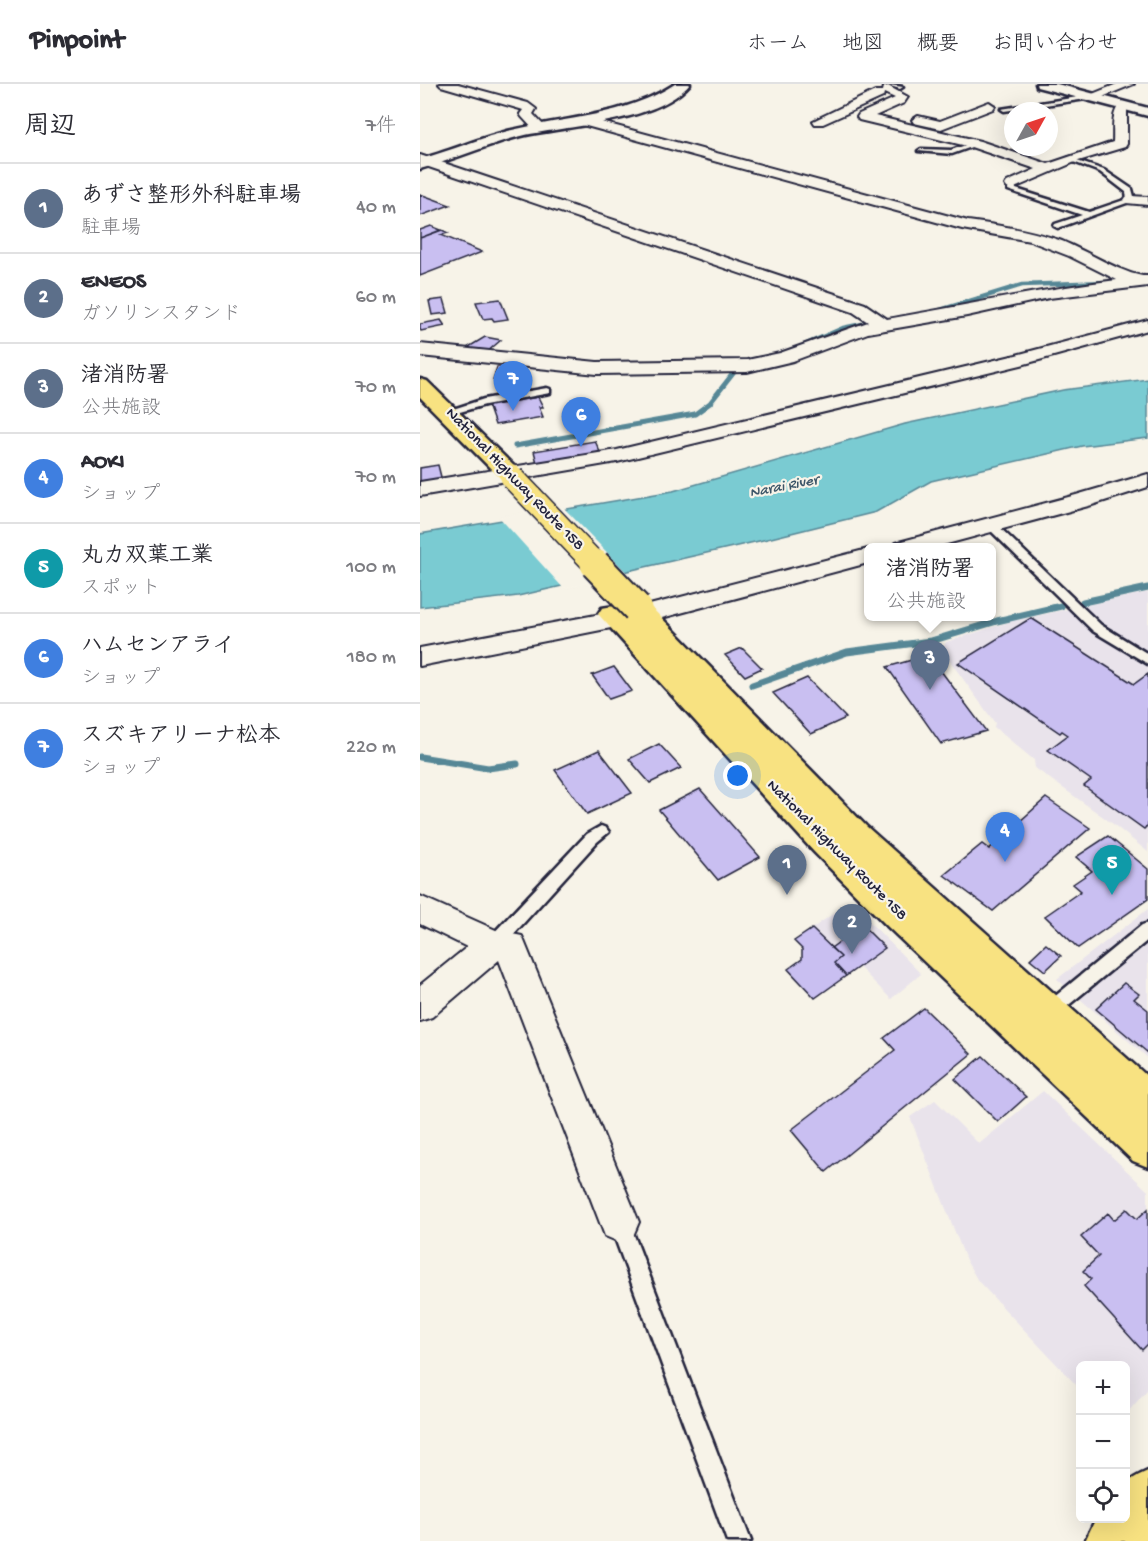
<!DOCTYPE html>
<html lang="ja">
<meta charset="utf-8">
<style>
body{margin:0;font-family:"Gochi Hand","Klee One",sans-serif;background:#f7f7f7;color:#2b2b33}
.controls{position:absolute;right:18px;bottom:18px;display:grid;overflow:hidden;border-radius:9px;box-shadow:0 6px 24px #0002}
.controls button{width:54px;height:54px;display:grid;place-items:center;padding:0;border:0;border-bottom:2px solid #e1e1e2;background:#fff;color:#2b2b33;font:30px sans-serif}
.compass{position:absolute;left:584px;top:18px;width:54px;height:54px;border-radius:50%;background:#fff;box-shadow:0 6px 24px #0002;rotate:50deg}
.you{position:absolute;left:318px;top:692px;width:21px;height:21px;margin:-15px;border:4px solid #fff;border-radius:50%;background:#1a73e8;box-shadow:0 0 0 9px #1a73e833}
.badge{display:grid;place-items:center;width:39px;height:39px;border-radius:50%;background:#c8321e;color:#fff;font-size:20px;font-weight:700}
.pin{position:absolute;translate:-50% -50px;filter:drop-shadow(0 2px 3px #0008)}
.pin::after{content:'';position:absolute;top:32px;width:21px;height:18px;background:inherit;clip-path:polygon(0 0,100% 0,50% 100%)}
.popup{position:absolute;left:444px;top:459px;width:132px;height:78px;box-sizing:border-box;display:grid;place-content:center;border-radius:9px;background:#fff;filter:drop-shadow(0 2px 4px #0005);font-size:20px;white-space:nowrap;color:#7c7c81}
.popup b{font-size:22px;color:#2b2b33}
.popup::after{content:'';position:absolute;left:50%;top:100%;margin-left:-12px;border:12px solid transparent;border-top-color:#fff}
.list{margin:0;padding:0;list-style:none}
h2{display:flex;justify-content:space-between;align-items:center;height:78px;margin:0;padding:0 24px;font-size:26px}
h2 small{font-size:20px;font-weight:400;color:#7c7c81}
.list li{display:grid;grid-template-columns:39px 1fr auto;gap:18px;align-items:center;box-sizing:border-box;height:90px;padding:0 24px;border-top:2px solid #e1e1e2}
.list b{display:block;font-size:22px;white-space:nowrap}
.list p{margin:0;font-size:20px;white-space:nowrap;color:#7c7c81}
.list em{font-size:20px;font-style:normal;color:#7c7c81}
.icon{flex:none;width:33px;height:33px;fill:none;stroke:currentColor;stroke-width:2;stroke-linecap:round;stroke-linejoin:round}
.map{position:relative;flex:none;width:728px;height:1457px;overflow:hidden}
header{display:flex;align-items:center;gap:36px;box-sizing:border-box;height:84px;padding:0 30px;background:#fff;border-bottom:2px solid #e1e1e2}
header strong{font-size:28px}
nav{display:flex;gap:33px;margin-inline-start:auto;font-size:21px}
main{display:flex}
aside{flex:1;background:#fff}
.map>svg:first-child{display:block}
.built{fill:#e9e3eb}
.water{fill:#7acbd2;stroke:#578796;stroke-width:1.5}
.pier{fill:#f7f3e8}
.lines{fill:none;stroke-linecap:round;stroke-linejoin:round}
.stream-far2{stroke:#578796;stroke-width:4.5}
.stream-far1{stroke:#578796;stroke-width:5}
.stream{stroke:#578796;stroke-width:7}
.building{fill:#c9bff1;stroke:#22223b;stroke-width:1.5}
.lane-casing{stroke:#22223b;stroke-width:5}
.street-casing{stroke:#22223b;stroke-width:4}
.secondary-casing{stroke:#22223b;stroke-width:5}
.highway-casing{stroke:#22223b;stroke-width:5}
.lane{fill:#f7f3e8;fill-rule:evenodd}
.street{fill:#f7f3e8;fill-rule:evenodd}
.secondary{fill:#f7f3e8;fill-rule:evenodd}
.highway{fill:#f8e281;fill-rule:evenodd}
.highway-bridge-far1-casing{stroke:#22223b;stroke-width:26;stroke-linecap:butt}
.highway-bridge-casing{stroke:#22223b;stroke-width:33;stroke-linecap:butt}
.highway-bridge-far1{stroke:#f8e281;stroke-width:23}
.highway-bridge{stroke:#f8e281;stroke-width:29}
.labels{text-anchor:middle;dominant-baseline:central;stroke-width:4.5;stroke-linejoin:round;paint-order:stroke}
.far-water-label{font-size:15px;font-style:italic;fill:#3c5568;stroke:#f7f3e8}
.street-label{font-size:16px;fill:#22223b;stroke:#f7f3e8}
</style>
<header>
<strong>Pinpoint</strong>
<nav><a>ホーム</a><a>地図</a><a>概要</a><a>お問い合わせ</a></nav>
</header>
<main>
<aside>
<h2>周辺<small>7件</small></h2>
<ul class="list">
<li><span class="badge" style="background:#5c6f8a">1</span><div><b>あずさ整形外科駐車場</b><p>駐車場</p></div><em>40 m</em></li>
<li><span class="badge" style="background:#5c6f8a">2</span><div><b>ENEOS</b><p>ガソリンスタンド</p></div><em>60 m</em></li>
<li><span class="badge" style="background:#5c6f8a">3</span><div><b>渚消防署</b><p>公共施設</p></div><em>70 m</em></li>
<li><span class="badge" style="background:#3f7fe0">4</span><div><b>AOKI</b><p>ショップ</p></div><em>70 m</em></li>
<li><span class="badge" style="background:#0f9aa8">5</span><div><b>丸カ双葉工業</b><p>スポット</p></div><em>100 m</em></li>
<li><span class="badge" style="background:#3f7fe0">6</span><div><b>ハムセンアライ</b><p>ショップ</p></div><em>180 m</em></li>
<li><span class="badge" style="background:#3f7fe0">7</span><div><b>スズキアリーナ松本</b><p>ショップ</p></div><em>220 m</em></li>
</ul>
</aside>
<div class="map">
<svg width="728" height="1457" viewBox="0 0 728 1457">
<rect width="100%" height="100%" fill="#f7f3e8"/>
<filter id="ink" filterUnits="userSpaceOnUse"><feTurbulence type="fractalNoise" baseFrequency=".0167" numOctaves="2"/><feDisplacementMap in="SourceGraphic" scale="12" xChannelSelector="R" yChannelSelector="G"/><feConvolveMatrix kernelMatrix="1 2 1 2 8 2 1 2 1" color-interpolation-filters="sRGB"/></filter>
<g filter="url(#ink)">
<path class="built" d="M728,508V768L693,740L615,684L614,676L574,643L575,639L522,566L526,558L592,537Z
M430,818L501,890L471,915L439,883L395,914L368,885L382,875V865L374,857Z
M728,825V974L637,895Z
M623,1007L728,1107V1305L706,1330V1282H660V1305L558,1197L546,1176L490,1033L515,1016L559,1060Z"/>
<path class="water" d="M728,295V354L662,362L511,397L456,428L339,457L98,512L0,523V450L253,407L485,340L643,306Z"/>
<path class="pier" d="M142,422L208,490L144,505L79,433Z"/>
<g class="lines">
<path class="stream-far2" d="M517,227L602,201L687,198
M384,261L423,244L452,238"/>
<path class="stream-far1" d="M95,362L275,330L290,319L315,287"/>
<path class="stream" d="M663,518L728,504
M332,601L427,568L511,557L577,537L641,522
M0,673L68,684L97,680"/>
</g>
<path class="building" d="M0,110L30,121L0,132Z
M11,142L21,146L0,154V146Z
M22,146L28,149L21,151L62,168L0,192V154Z
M24,215L28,229L12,231L9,217Z
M80,215L88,235L74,237L72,234L63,235L56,218Z
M21,236L25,242L1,247L0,245V240Z
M65,253L81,256L67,268L47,264Z
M77,283H92L88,296H73Z
M118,313L123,323H119L123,333L75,341L68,321Z
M175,357L180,368L117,379L114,367Z
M18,381L22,397L0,401V384Z
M611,534L714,600L728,590V741L724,745L664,702L671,696L628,666L648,651L642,647L640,649L538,579Z
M322,564L342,584L325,592L305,571Z
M509,571L566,647L521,660L467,583Z
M194,583L212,607L189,615L172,591Z
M387,594L426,634L391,650L353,609Z
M239,660L261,684L230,699L209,675Z
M179,666L212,709L167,730L135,686Z
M280,705L340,773L298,796L239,726Z
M626,714L670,744L573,827L524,791L562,760L569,765Z
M688,752L728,785V815L658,864L625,832L661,807L653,800L672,787L656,773Z
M442,841L465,864L426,892L414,879L421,873L411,864Z
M392,845L421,873L414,879L426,892L395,914L368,885L382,875V865L374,857Z
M626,860L641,872L625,887L610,875Z
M704,899L719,910L714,915L728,926V969L676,925Z
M504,924L551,970L406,1088L371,1046L475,966L464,954Z
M563,972L606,1013L578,1038L535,995Z
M707,1125L717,1135L728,1125V1260L722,1266L664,1202L671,1195L663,1187L679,1172L661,1153L688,1129L694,1136Z"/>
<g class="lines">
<g class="lane-casing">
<path id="lane" d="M464,0L483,3L480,5Z
M671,11L673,14L584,27L581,25Z
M555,58L557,61L532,70L498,67L501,65L531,66Z
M648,74L684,86L712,105L715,116L638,144L634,142L635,140L662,131L588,106L589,99H595L596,105L669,128L707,115L706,108L680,88L648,76Z
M127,304L130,305V309L65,321L29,331L24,328L64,315Z
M571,438L575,439L681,541L728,570V580L673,547L567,443V439Z
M181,742L186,744L189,748L177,758L80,865L74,867L68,865L66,860L68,855L167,750Z
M728,839V856L634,933L628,936L622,933L619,928L622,923L722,841Z
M199,1128L206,1131L209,1138L331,1457H307L189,1138L192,1131Z"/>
</g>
<g class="street-casing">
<path id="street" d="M19,0H38L108,19L116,25L113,30L126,44L120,48L115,47L102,33L100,30L103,26L100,25L21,2Z
M697,0H714L675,16L671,17L665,13Z
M468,2L488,13L484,19L455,32L560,57L628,80L693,58C694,45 690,24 704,18L710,22L707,26V60L705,63L655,78L592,105L587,104L585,101L587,98L616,85L551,63L439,36L437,33L439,30L475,14L464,9L463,13L403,40H395L393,37L455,7H463L464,3Z
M569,18L575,22L573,25L521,45L494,39L492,36L498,32L520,37Z
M163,33L548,137C579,141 609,146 639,156C662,164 708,194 728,192V202L629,214L547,232L448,249L373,277L327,288L177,290L0,272V260L177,278L327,276L360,269L448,238L433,228L0,80V71L445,220L467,235C544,222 619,205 697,196L649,172L610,157L542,145L159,40L157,37Z
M711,112L728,113V121L706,119L704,116L706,113Z
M728,236V246L601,281L197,378L0,412V398L197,366L596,271Z
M728,390V403L672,421L512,464H472L475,459L656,411Z
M448,465V479L223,539L214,537L210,531L214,525Z
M197,527L206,529L210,535L206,541L0,582V564Z
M0,812L78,847L102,852L219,1138L213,1152L199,1158L185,1152L79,876L12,933L0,937V901L47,863L0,840Z"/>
</g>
<g class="secondary-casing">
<path id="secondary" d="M255,0H270C236,40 145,41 97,53C64,62 33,76 0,85V75C31,67 61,53 92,46C148,33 205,32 255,0Z
M616,0H637L728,24V32L617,3Z"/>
</g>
<g class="highway-casing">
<path id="highway" d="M0,295L7,297L100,388L104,393L100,398L92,400L84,398L0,313Z
M218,517L228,520L446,742L728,993V1083L713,1077L468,843L394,768L178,530L182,524C191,522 199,521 205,528L208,520Z
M728,1387V1454L726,1457H665L676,1434H706C706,1404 697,1400 728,1387Z"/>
</g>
<use href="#lane" class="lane"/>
<use href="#street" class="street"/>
<use href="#secondary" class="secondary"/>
<use href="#highway" class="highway"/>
<g class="highway-bridge-far1-casing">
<path id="highway-bridge-far1" d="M92,393L176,481"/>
</g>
<g class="highway-bridge-casing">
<path id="highway-bridge" d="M175,480L217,524"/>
</g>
<use href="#highway-bridge-far1" class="highway-bridge-far1"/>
<use href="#highway-bridge" class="highway-bridge"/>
</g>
</g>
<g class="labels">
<g class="far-water-label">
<text transform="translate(364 403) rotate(-11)">Narai River</text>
</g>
<g class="street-label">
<text transform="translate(94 396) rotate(46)">National Highway Route 158</text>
<text transform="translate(416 767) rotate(45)">National Highway Route 158</text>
</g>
</g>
</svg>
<div class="controls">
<button>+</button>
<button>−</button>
<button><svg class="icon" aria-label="locate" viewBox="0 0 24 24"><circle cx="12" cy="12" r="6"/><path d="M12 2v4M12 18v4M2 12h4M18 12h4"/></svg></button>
</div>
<svg class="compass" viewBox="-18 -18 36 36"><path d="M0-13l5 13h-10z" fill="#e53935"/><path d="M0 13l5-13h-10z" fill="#7c7c81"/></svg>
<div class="you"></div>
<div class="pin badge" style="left:367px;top:811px;background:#5c6f8a">1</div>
<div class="pin badge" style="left:432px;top:870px;background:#5c6f8a">2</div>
<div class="pin badge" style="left:510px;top:606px;background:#5c6f8a">3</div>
<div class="popup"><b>渚消防署</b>公共施設</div>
<div class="pin badge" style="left:585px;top:778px;background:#3f7fe0">4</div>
<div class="pin badge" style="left:692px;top:811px;background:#0f9aa8">5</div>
<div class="pin badge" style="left:161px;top:363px;background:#3f7fe0">6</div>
<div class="pin badge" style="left:93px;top:327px;background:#3f7fe0">7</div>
</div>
</main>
